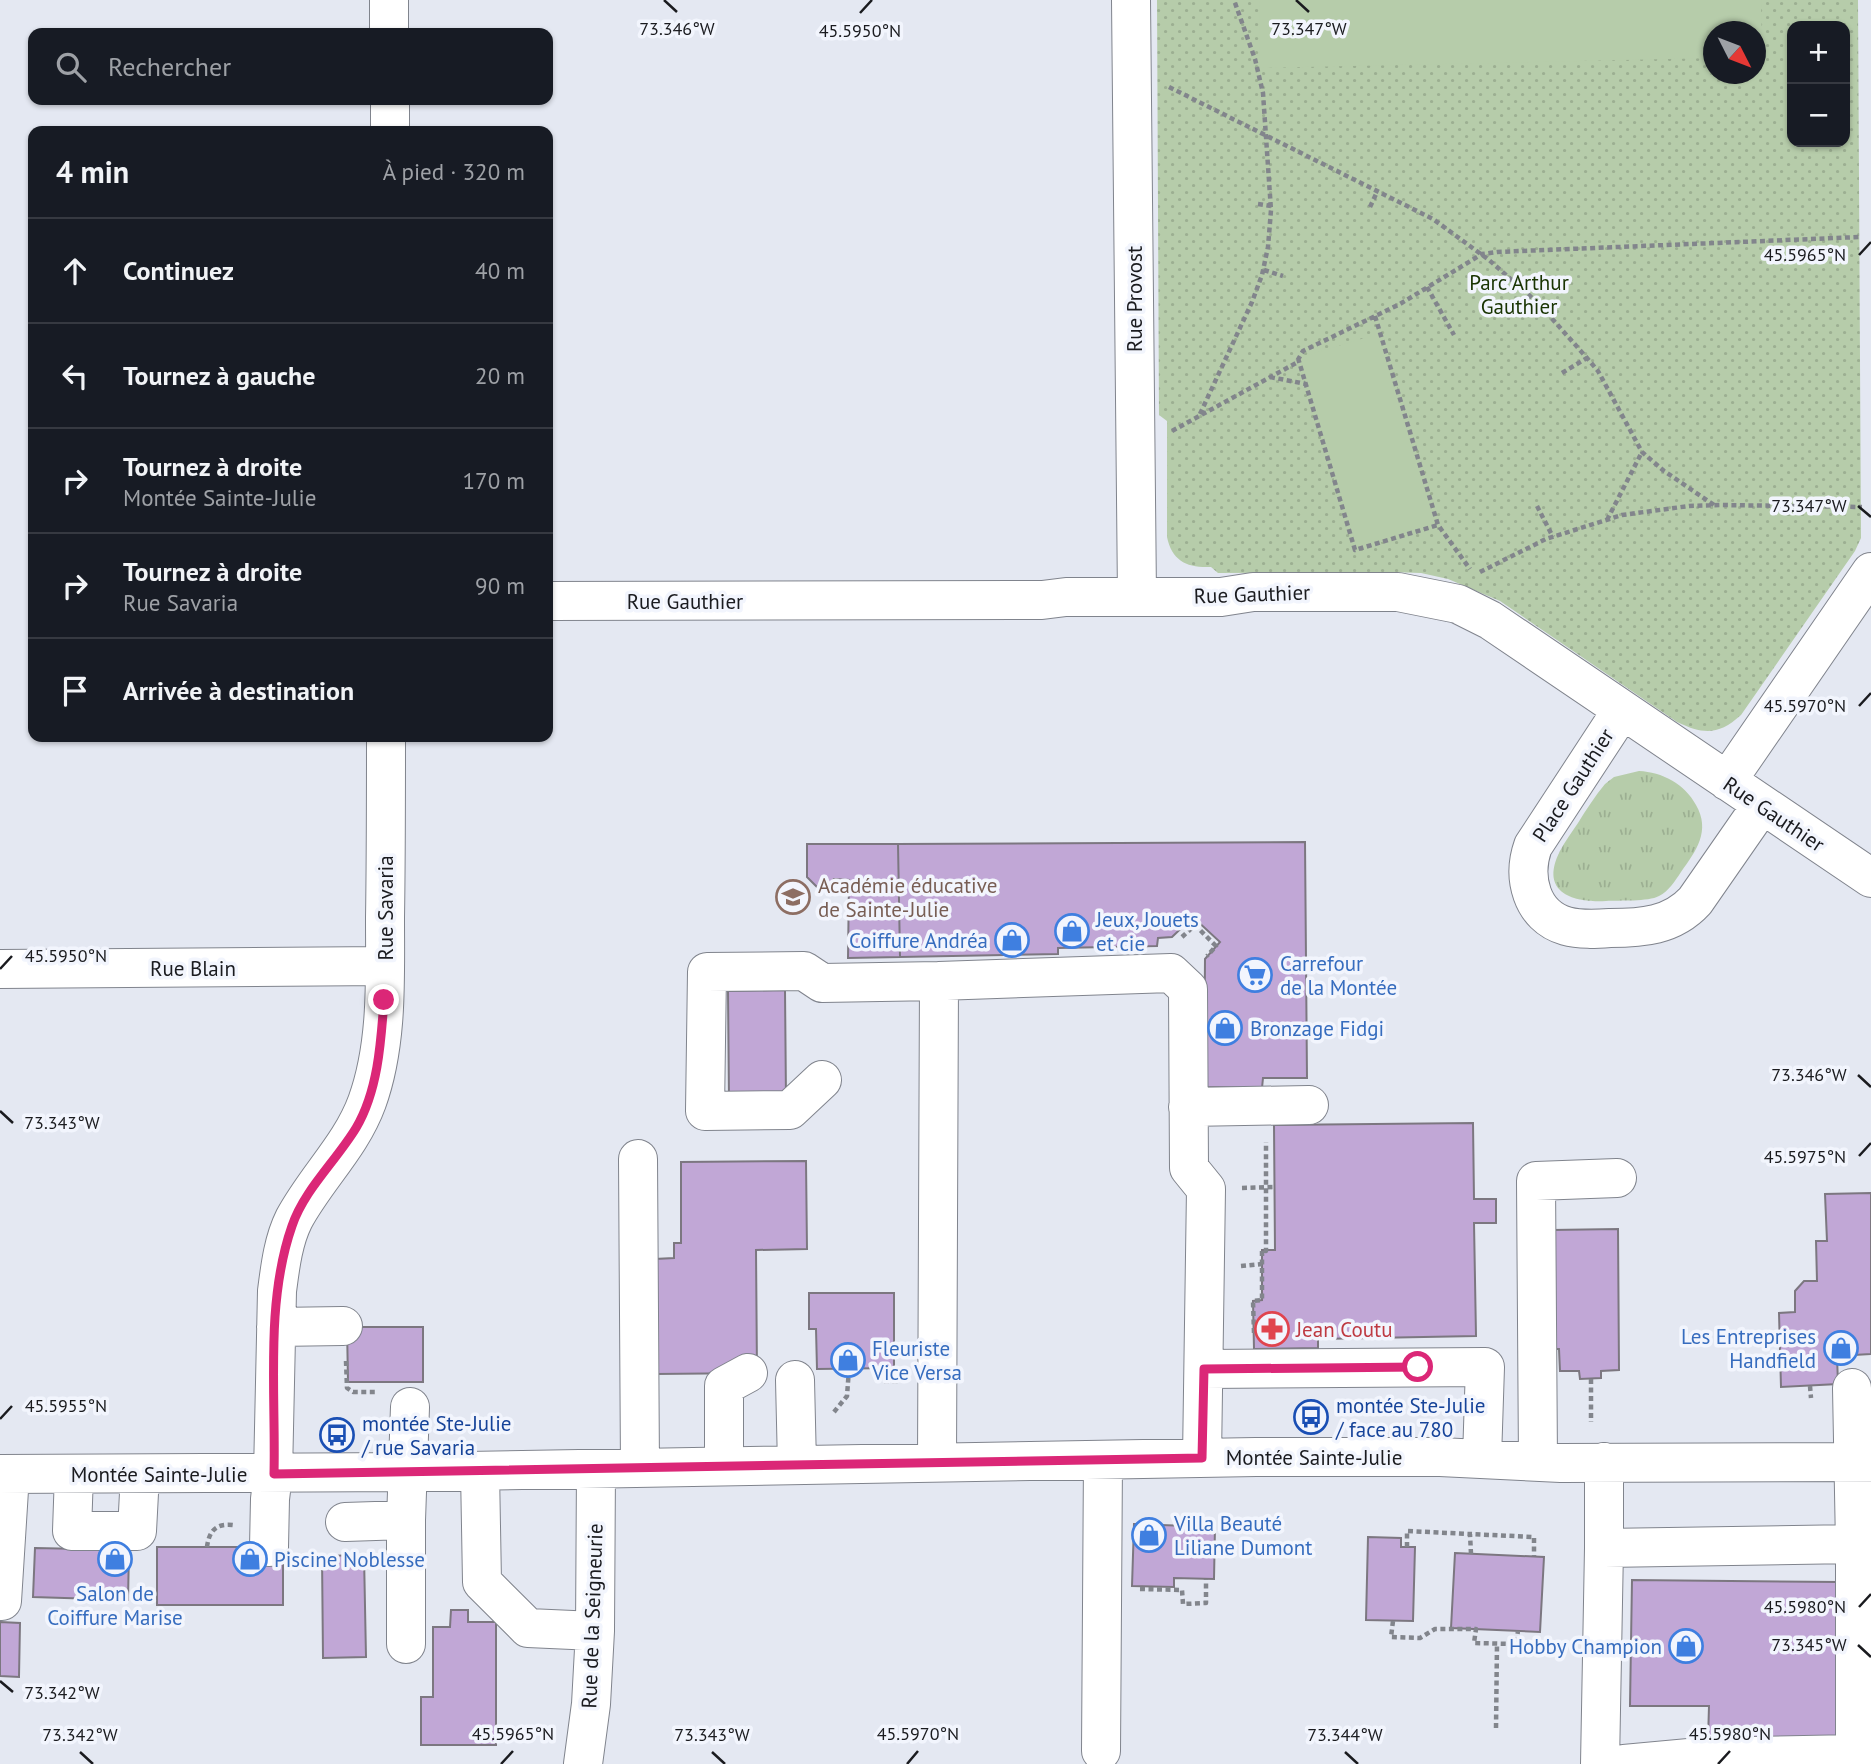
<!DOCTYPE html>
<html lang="fr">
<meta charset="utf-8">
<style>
body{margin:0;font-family:"PT Sans",sans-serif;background:#242831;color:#f1f3f6}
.controls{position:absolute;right:21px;top:21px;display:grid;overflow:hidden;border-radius:14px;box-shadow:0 2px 5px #0004}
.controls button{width:63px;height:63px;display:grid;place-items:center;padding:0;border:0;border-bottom:2px solid #363941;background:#171b24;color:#f1f3f6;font:35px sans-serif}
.compass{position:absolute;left:1703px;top:21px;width:63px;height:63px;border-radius:50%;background:#171b24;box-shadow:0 2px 5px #0004;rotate:132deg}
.stop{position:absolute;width:21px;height:21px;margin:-16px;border:5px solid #db2777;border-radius:50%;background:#fff}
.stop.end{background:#db2777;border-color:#fff;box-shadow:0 2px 7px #0008}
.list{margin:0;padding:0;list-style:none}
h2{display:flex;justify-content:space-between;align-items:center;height:91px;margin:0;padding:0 28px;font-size:30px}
h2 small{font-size:23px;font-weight:400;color:#9ea1a6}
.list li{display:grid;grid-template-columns:46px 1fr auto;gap:21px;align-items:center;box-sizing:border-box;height:105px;padding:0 28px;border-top:2px solid #363941}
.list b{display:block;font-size:26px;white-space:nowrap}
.list p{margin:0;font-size:23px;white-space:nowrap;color:#9ea1a6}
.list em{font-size:23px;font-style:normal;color:#9ea1a6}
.icon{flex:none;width:38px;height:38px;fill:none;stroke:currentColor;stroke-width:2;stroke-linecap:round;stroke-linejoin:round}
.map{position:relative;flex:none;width:1871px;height:1764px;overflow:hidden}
.search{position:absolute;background:#171b24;box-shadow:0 2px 5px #0004;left:28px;top:28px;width:525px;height:77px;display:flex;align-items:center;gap:18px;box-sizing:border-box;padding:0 24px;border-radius:14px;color:#9ea1a6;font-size:26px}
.panel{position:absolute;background:#171b24;box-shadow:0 2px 5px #0004;left:28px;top:126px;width:525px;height:616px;border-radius:14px}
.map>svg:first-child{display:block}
.grass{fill:url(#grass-tufts)}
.park{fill:url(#park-dots);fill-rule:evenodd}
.pitch{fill:#b6ccaa}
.building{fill:#c1a7d6;stroke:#7c7780;stroke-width:2}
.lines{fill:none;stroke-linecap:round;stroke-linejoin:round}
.minor-casing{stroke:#80848d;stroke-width:40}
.path{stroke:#82858c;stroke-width:4.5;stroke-dasharray:5 3.5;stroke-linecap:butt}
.minor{stroke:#fff;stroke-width:38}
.route{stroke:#db2777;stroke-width:9}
.ticks{fill:none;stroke:#1a1b1f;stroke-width:2.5}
.labels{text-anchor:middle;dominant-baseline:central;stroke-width:7;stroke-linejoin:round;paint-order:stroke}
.park-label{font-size:21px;fill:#193402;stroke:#f2f5fd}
.street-label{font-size:21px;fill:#1a1b1f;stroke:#f2f5fd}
.education-label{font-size:21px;fill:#785e54;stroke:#f2f5fd;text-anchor:start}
.shop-label{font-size:21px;fill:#366cbe;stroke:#f2f5fd;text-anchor:start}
.health-label{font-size:21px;fill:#be3a42;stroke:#f2f5fd;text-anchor:start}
.transit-label{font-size:21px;fill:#164399;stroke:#f2f5fd;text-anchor:start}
.ticks-label{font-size:18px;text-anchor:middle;fill:#1a1b1f;stroke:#f2f5fd;stroke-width:7;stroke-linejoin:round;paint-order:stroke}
</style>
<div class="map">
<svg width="1871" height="1764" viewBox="0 0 1871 1764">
<defs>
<pattern id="grass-tufts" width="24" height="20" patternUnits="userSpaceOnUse" patternTransform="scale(1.75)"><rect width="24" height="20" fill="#b6ccaa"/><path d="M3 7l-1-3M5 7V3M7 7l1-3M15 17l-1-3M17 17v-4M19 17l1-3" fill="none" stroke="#9caf92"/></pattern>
<pattern id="park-dots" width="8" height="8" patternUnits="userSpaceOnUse" patternTransform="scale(1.75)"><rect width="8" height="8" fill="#b6ccaa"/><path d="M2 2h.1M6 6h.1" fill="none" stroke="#9caf92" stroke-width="1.8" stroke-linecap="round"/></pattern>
</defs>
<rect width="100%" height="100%" fill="#e4e8f2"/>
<path class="grass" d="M1639,771C1662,772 1685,784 1696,805C1711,831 1696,851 1681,872C1675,881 1669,891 1659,896C1648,902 1620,900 1606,901C1572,903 1539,892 1560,851C1565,841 1572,832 1578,823C1586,810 1595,796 1605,784L1614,777Z"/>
<path class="park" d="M1157,0H1858L1861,538L1855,551L1741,715C1719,735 1704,735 1677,722L1500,601L1448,579L1421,573L1390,572L1218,573L1211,567C1187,568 1172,561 1167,537V421L1159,415ZM1792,26H1845V142H1792ZM1714,32H1756V74H1714Z"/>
<path class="pitch" d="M1259,0H1761L1762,57L1756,58V32H1714L1713,58L1260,68Z
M1381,333L1438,525L1355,550L1298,358Z"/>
<path class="building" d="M1305,842L1307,1078H1263L1262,1088L1204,1087L1205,959L1220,942L1193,917L1172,937L1158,938L1157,946L1058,948V954L900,957L898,844Z
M807,844H898L900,957L848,958L849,880L834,879L822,892L807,877Z
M785,990L786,1099L729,1100L728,991Z
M1473,1123L1474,1199H1496V1223H1474L1476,1336L1318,1339V1348L1254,1349L1253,1301L1262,1300V1250H1275L1274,1125Z
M806,1161L807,1249L756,1250L757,1373L656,1374L655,1259L674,1258V1243H681V1162Z
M1871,1193V1354L1837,1356L1838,1384L1781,1387L1779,1313L1795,1312V1291L1804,1281H1817L1816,1241H1827L1825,1194Z
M1618,1229L1619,1370L1601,1371V1378L1580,1379L1579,1371H1560L1559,1349H1553L1552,1230Z
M809,1293H894V1368L817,1369L816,1329H809Z
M347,1327H423V1382H348Z
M1134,1524L1215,1527L1214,1579L1174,1578V1587L1132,1586Z
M1368,1537L1401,1538V1547H1415L1413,1621L1366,1620Z
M157,1547H283V1605H157Z
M35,1548L129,1550L128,1600L33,1597Z
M1455,1553L1544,1557L1540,1632L1451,1628Z
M364,1555L366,1657L323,1658L322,1556Z
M1632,1580L1839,1582L1836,1742L1708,1740L1709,1706H1630Z
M451,1610H468V1622H496V1745H421V1697H433V1627H450Z
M0,1622L20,1623L19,1677L0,1676Z"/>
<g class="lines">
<g class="minor-casing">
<path id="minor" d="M389,0V33
M1131,0L1137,597
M390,100V131
M548,601L1042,600L1066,597H1221L1253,592H1398L1458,604L1490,620L1871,878
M1622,710L1533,846C1522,877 1531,916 1566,926C1580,930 1596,929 1610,928C1642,928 1672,926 1695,901L1761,806
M1727,781L1871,572
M0,969L385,966
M822,1080L790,1110L705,1111L707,972L804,971L822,983L939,981
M1188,1107L1309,1105
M638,1159L640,1468
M276,1327L343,1326
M1204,1369L1485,1367L1482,1458
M795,1380L797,1465
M937,1462L939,981L1171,973L1188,989L1189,1168L1206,1189L1202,1458
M1538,1462L1536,1181L1617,1178
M1604,1462V1548L1855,1544L1852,1388
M724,1466V1386L748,1373
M480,1471L482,1582L528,1628L595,1631
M0,1474L409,1472L1256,1457H1440L1561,1463L1871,1462
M74,1474L72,1531H137L140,1474
M345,1522L406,1520
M269,1547L270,1499L273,1474L277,1291C280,1268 283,1241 294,1219C316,1178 351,1146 367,1102C388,1044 385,978 385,918C386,857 386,797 386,737
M0,1601H2L10,1474
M406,1644V1520L410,1407
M1101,1751L1103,1460
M583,1764L591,1704L595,1631L596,1469
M1600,1764L1604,1548
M1624,1764L1700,1757L1855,1754V1544"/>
</g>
<path class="path" d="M1169,87L1433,219L1489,260L1539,304L1587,358L1598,371L1642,452L1664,471L1714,505
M1258,204L1271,206
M1370,207L1377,192
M1264,270L1283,276
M1427,287L1454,335
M1375,316L1438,525L1470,569
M1298,358L1355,550L1438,525
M1562,373L1587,358
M1270,377L1306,384
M1200,414L1252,302L1262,275L1268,247L1271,210L1263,93L1255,59L1234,0
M1172,431L1296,363L1303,351L1400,304L1482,254L1497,252L1860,237
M1537,506L1553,537
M1607,520L1642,452
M1480,572L1546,539L1622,515L1689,506L1722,505L1862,507
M1182,937L1195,925L1216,946L1207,956
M1242,1188L1275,1187
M1241,1266L1262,1264
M1254,1333L1253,1301L1262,1300V1250L1266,1251V1142
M346,1361L347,1388L353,1392H376
M1591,1379V1422
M884,1381H900
M1810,1386L1811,1398
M834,1412L847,1396L849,1369
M207,1547C209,1531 216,1523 233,1525
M1407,1547V1531L1470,1534
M1471,1554L1470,1534L1534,1537V1556
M1140,1589L1182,1590L1183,1604L1206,1603V1579
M1393,1621L1391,1637L1420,1638L1435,1629H1476L1474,1643L1516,1644L1518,1631
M1496,1728L1497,1643"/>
<use href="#minor" class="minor"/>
</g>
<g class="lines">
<path class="route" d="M384,1000C381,1042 378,1091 356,1128C336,1161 304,1190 292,1226C265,1303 276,1394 274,1474L1202,1458L1204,1369L1418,1367"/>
</g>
<path class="ticks" d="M664,0L677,12M1296,0L1309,12M860,13L872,0M1859,255L1871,242M1858,506L1871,517M1859,706L1871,693M0,969L12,956M1858,1075L1871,1087M0,1111L13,1123M1859,1156L1871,1143M0,1419L12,1406M1859,1607L1871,1594M1858,1645L1871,1657M0,1681L13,1692M80,1752L93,1764M712,1752L725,1764M1345,1752L1358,1764M501,1764L513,1751M907,1764L918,1751M1718,1764L1730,1751"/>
<defs>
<g id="school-ring" transform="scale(1.75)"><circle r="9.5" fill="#f2f5fd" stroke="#8d6e63" stroke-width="1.5"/><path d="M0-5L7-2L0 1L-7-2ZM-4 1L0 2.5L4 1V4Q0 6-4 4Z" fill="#8d6e63"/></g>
<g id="shop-ring" transform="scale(1.75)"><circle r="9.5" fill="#f2f5fd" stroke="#3f7fe0" stroke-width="1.5"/><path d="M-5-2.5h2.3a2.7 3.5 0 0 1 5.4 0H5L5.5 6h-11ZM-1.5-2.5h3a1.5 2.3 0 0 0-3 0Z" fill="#3f7fe0"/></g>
<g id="supermarket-ring" transform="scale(1.75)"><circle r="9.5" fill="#f2f5fd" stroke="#3f7fe0" stroke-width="1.5"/><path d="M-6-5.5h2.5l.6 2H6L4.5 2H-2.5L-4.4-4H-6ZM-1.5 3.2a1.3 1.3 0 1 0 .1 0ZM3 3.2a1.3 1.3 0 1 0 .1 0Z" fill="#3f7fe0"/></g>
<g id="pharmacy-ring" transform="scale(1.75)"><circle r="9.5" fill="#f2f5fd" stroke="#e0444e" stroke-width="1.5"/><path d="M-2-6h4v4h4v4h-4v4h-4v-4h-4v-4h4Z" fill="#e0444e"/></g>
<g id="bus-ring" transform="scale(1.75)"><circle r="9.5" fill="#f2f5fd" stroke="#1a4fb4" stroke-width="1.5"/><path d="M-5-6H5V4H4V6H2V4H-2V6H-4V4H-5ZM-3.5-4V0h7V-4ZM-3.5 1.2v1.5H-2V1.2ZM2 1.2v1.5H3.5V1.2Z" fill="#1a4fb4"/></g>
</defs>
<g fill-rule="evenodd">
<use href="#school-ring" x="793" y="897"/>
<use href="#shop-ring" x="1072" y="931"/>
<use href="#shop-ring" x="1012" y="940"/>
<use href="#supermarket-ring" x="1255" y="975"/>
<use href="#shop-ring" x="1225" y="1028"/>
<use href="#pharmacy-ring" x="1272" y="1329"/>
<use href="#shop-ring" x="1841" y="1348"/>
<use href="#shop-ring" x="848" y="1360"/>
<use href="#bus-ring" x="1311" y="1417"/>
<use href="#bus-ring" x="337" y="1435"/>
<use href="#shop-ring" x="1149" y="1535"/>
<use href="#shop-ring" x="115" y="1559"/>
<use href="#shop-ring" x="250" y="1559"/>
<use href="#shop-ring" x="1686" y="1646"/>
</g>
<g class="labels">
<g class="park-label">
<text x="1519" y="282">Parc Arthur<tspan x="1519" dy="24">Gauthier</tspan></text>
</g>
<g class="street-label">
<text transform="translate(1134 299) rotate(-90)">Rue Provost</text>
<text transform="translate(1252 594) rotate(-2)">Rue Gauthier</text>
<text x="685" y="601">Rue Gauthier</text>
<text transform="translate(1573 785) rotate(-57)">Place Gauthier</text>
<text transform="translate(1774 814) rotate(34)">Rue Gauthier</text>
<text transform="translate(385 908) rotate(-90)">Rue Savaria</text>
<text x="193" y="968">Rue Blain</text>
<text x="1314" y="1457">Montée Sainte-Julie</text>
<text x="159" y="1474">Montée Sainte-Julie</text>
<text transform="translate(592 1616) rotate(-88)">Rue de la Seigneurie</text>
</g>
<g class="education-label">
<text x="818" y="885">Académie éducative<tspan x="818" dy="24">de Sainte-Julie</tspan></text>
</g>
<g class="shop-label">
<text x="1096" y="919">Jeux, Jouets<tspan x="1096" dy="24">et cie</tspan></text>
<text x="988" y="940" text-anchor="end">Coiffure Andréa</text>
<text x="1280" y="963">Carrefour<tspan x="1280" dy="24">de la Montée</tspan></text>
<text x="1250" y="1028">Bronzage Fidgi</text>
<text x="1816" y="1336" text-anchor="end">Les Entreprises<tspan x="1816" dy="24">Handfield</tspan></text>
<text x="872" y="1348">Fleuriste<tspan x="872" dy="24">Vice Versa</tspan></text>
<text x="1174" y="1523">Villa Beauté<tspan x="1174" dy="24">Liliane Dumont</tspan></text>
<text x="274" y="1559">Piscine Noblesse</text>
<text x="115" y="1593" text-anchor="middle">Salon de<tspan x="115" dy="24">Coiffure Marise</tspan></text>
<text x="1662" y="1646" text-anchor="end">Hobby Champion</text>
</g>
<g class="health-label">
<text x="1296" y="1329">Jean Coutu</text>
</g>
<g class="transit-label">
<text x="1336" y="1405">montée Ste-Julie<tspan x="1336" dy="24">/ face au 780</tspan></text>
<text x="362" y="1423">montée Ste-Julie<tspan x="362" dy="24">/ rue Savaria</tspan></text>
</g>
</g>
<g class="ticks-label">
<text x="677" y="35">73.346°W</text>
<text x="1309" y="35">73.347°W</text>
<text x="860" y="37">45.5950°N</text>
<text x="1805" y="261">45.5965°N</text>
<text x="1809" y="512">73.347°W</text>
<text x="1805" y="712">45.5970°N</text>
<text x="66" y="962">45.5950°N</text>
<text x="1809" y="1081">73.346°W</text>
<text x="62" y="1129">73.343°W</text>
<text x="1805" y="1163">45.5975°N</text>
<text x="66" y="1412">45.5955°N</text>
<text x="1805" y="1613">45.5980°N</text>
<text x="1809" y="1651">73.345°W</text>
<text x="62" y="1699">73.342°W</text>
<text x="513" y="1740">45.5965°N</text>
<text x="918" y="1740">45.5970°N</text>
<text x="1730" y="1740">45.5980°N</text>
<text x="80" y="1741">73.342°W</text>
<text x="712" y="1741">73.343°W</text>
<text x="1345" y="1741">73.344°W</text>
</g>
</svg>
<div class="controls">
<button>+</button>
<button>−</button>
</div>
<svg class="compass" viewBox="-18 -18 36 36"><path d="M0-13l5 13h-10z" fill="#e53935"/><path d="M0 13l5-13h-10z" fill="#9ea1a6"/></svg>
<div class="stop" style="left:1418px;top:1367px"></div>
<div class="stop end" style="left:384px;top:1000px"></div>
<div class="search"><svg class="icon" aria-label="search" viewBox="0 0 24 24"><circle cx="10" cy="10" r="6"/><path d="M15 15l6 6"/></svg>Rechercher</div>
<section class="panel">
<h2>4 min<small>À pied · 320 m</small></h2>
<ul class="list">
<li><svg class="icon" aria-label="ahead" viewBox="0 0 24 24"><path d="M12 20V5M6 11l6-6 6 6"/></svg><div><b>Continuez</b></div><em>40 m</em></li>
<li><svg class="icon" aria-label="left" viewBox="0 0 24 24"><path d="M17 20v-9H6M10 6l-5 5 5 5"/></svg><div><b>Tournez à gauche</b></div><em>20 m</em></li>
<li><svg class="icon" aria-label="right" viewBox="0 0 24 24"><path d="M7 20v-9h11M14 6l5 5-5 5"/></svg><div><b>Tournez à droite</b><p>Montée Sainte-Julie</p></div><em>170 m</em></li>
<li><svg class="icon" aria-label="right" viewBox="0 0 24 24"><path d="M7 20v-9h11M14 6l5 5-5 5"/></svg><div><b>Tournez à droite</b><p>Rue Savaria</p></div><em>90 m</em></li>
<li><svg class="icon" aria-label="arrive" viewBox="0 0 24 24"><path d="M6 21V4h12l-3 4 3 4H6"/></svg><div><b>Arrivée à destination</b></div></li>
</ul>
</section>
</div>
